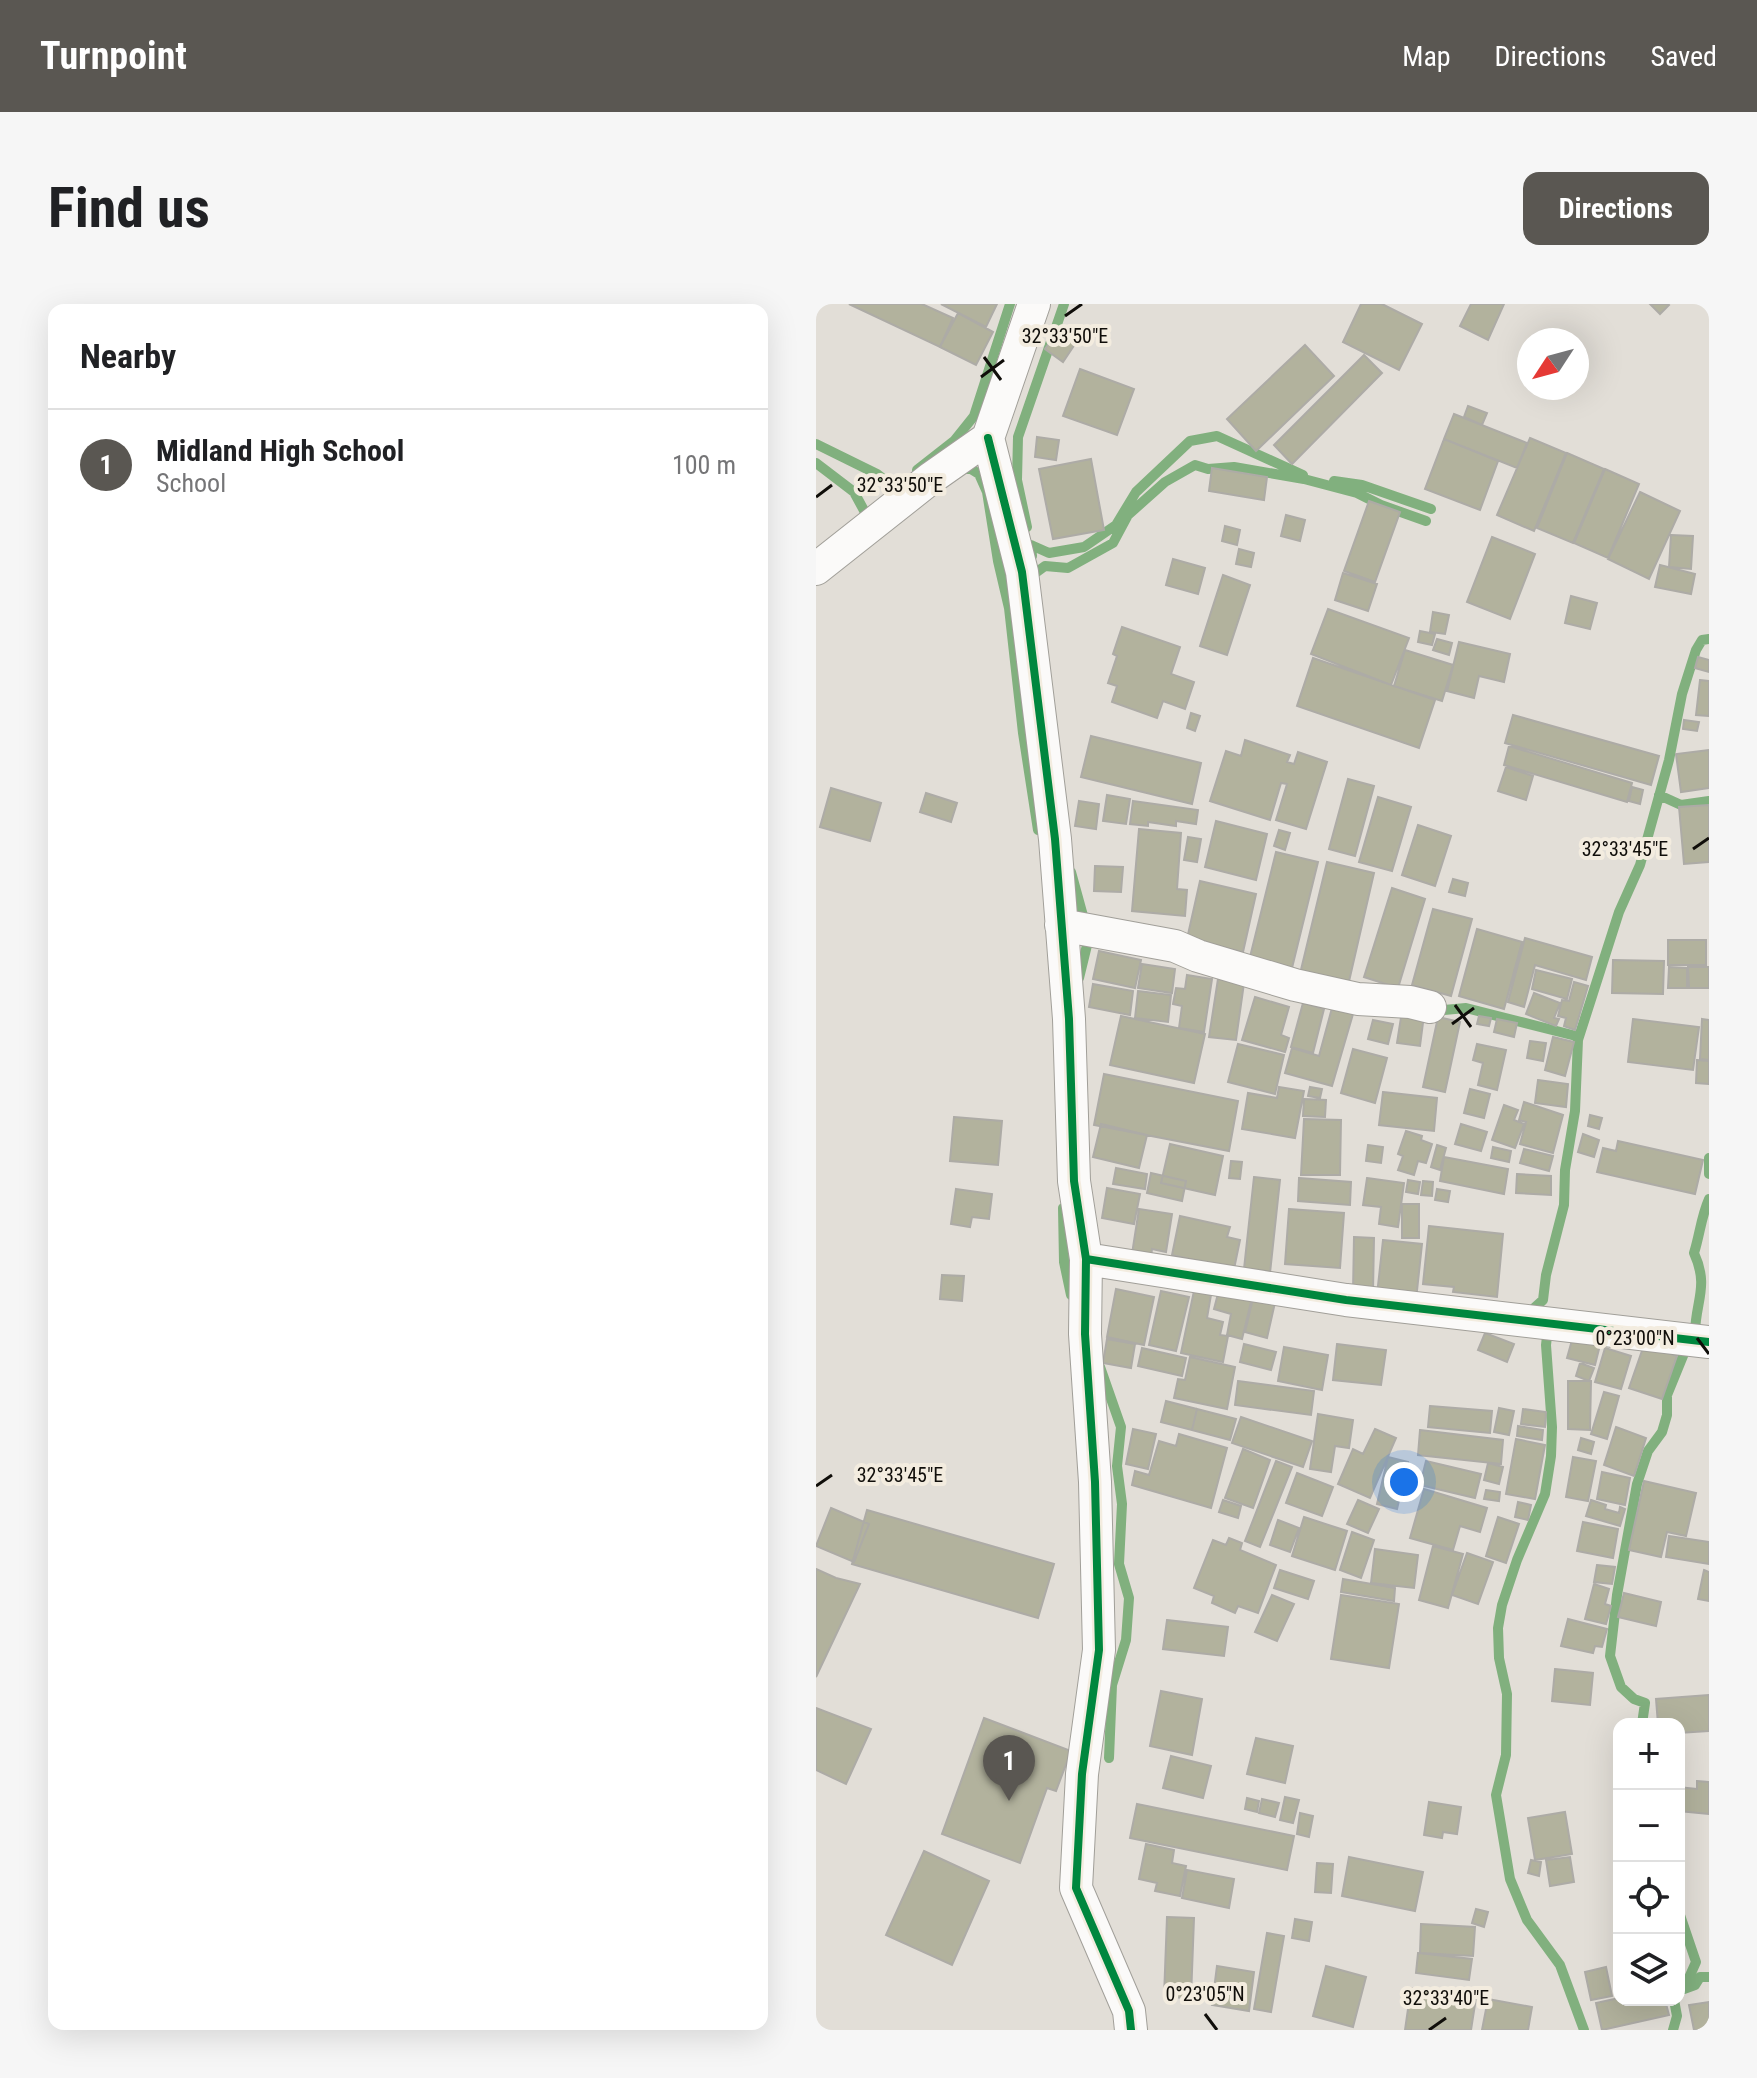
<!DOCTYPE html>
<meta charset="utf-8">
<style>
body{margin:0;font-family:"Roboto Condensed",sans-serif;background:#f6f6f6;color:#202124}
.controls{position:absolute;right:24px;bottom:24px;display:grid;overflow:hidden;border-radius:16px;box-shadow:0 8px 32px #0002}
.controls button{width:72px;height:72px;display:grid;place-items:center;padding:0;border:0;border-bottom:2px solid #e0e0e0;background:#fff;color:#202124;font:40px sans-serif}
.compass{position:absolute;left:701px;top:24px;width:72px;height:72px;border-radius:50%;background:#fff;box-shadow:0 8px 32px #0002;rotate:234deg}
.you{position:absolute;left:588px;top:1178px;width:28px;height:28px;margin:-20px;border:6px solid #fff;border-radius:50%;background:#1a73e8;box-shadow:0 0 0 12px #1a73e833}
.badge{display:grid;place-items:center;width:52px;height:52px;border-radius:50%;background:#5a5752;color:#fff;font-size:26px;font-weight:700}
.pin{position:absolute;translate:-50% -66px;filter:drop-shadow(0 2px 4px #0008)}
.pin::after{content:'';position:absolute;top:42px;width:28px;height:24px;background:inherit;clip-path:polygon(0 0,100% 0,50% 100%)}
.list{margin:0;padding:0;list-style:none}
h2{display:flex;justify-content:space-between;align-items:center;height:104px;margin:0;padding:0 32px;font-size:34px}
h2 small{font-size:26px;font-weight:400;color:#757577}
.list li{display:grid;grid-template-columns:52px 1fr auto;gap:24px;align-items:center;box-sizing:border-box;height:112px;padding:0 32px;border-top:2px solid #e0e0e0}
.list b{display:block;font-size:30px;white-space:nowrap}
.list p{margin:0;font-size:26px;white-space:nowrap;color:#757577}
.list em{font-size:26px;font-style:normal;color:#757577}
.icon{flex:none;width:44px;height:44px;fill:none;stroke:currentColor;stroke-width:2;stroke-linecap:round;stroke-linejoin:round}
.map{position:relative;flex:none;width:893px;height:1726px;overflow:hidden;border-radius:16px}
header{display:flex;align-items:center;gap:48px;box-sizing:border-box;height:112px;padding:0 40px;background:#5a5752;color:#fff}
header strong{font-size:38px}
nav{display:flex;gap:44px;margin-inline-start:auto;font-size:28px}
.intro{display:flex;align-items:center;justify-content:space-between;box-sizing:border-box;height:192px;padding:0 48px}
h1{margin:0;font-size:56px}
.button{padding:20px 36px;border-radius:16px;background:#5a5752;color:#fff;font-size:28px;font-weight:700}
main{display:flex;gap:48px;padding:0 48px}
aside{flex:1;background:#fff;border-radius:16px;box-shadow:0 8px 32px #0002}
.map>svg:first-child{display:block}
.lines{fill:none;stroke-linecap:round;stroke-linejoin:round}
.stream{stroke:#81b07e;stroke-width:10}
.building{fill:#b2b29d;stroke:#adaba6;stroke-width:2}
.street-casing{stroke:#a19f99;stroke-width:34}
.street{stroke:#fbfaf9;stroke-width:32}
.cycleway-casing{stroke:#f3ecdf;stroke-width:13}
.cycleway{stroke:#00873e;stroke-width:8}
.ticks{fill:none;stroke:#100e0a;stroke-width:3}
.ticks-label{font-size:20px;text-anchor:middle;fill:#100e0a;stroke:#f3ecdf;stroke-width:8;stroke-linejoin:round;paint-order:stroke}
</style>
<header>
<strong>Turnpoint</strong>
<nav><a>Map</a><a>Directions</a><a>Saved</a></nav>
</header>
<div class="intro"><h1>Find us</h1><a class="button">Directions</a></div>
<main>
<aside>
<h2>Nearby<small></small></h2>
<ul class="list">
<li><span class="badge">1</span><div><b>Midland High School</b><p>School</p></div><em>100 m</em></li>
</ul>
</aside>
<div class="map">
<svg width="893" height="1726" viewBox="0 0 893 1726">
<rect width="100%" height="100%" fill="#e2ded7"/>
<g class="lines">
<path class="stream" d="M0,140L61,170L80,185
M0,159L38,188L51,212
M142,165H155L163,170L171,188L182,257L193,304L207,429L222,526
M101,166L138,137L158,112L194,0
M518,177L546,181L615,205
M211,223L201,176L202,133L248,0
M216,252L215,241L233,249L268,243L300,221L320,188L374,137L401,132L487,171
M217,276L218,270L229,262L252,264L297,239L312,211L349,178L379,161L392,165L418,163L488,175L541,189L565,201L610,217
M843,491L865,501L893,497
M255,568L269,619
M263,674L273,633
M617,707L650,704L760,732L762,736
M893,854V870
M247,904L248,958L255,991
M709,1007L716,1006L727,996L730,971L748,901L749,866L759,807L762,736L803,608L824,561L853,456L866,390L880,346L886,336L893,335
M732,1024L730,1041L736,1123L735,1152L729,1190L701,1256L686,1301L682,1324L683,1354L691,1390L690,1451L680,1491L694,1575L711,1616L744,1661L768,1726
M883,1028H879C880,996 893,982 878,949C884,930 885,913 893,895
M284,1063L305,1123L301,1162L306,1200L303,1260L313,1294L310,1336L296,1381L293,1454
M826,1420L829,1399L818,1395L805,1383L794,1352L801,1291L821,1180L832,1147L846,1128L851,1111V1091L871,1042
M863,1608L880,1658L868,1685
M868,1685L879,1681L884,1673H893
M857,1726L861,1712L858,1696"/>
</g>
<path class="building" d="M33,0H106L137,14L124,43Z
M125,0H181L170,23Z
M545,0H566L606,20L583,66L527,38Z
M655,0H688L672,36L644,22Z
M834,0H852L853,1L844,10Z
M142,9L177,28L160,61L124,43Z
M241,28L259,40L247,58L229,45Z
M489,41L518,72L440,147L411,115Z
M548,51L566,69L476,160L458,141Z
M264,65L318,85L301,131L247,112Z
M652,102L671,109L666,121L648,113Z
M638,110L711,139L701,164L628,135Z
M221,133L243,136L240,156L219,153Z
M714,134L750,149L718,227L681,211Z
M628,135L682,157L664,206L609,185Z
M751,149L788,165L757,239L721,224Z
M275,155L288,226L237,235L223,165Z
M396,164L451,173L448,196L393,187Z
M789,165L823,180L792,254L758,239Z
M824,188L864,207L833,275L792,255Z
M553,197L584,208L559,278L528,267Z
M470,211L489,216L484,237L465,232Z
M409,222L424,226L421,241L406,237Z
M855,231L877,232L875,265L853,263Z
M676,233L719,250L694,315L651,298Z
M423,245L438,249L435,263L420,260Z
M357,255L389,264L382,290L350,281Z
M844,261L879,270L875,290L839,283Z
M527,269L561,280L552,307L519,296Z
M407,271L434,281L411,351L384,342Z
M755,292L781,299L774,325L749,319Z
M512,305L593,334L575,381L495,350Z
M617,308L633,311L629,330L614,328Z
M306,323L364,343L355,370L378,378L369,405L347,397L341,414L296,398L301,382L292,379L301,352L297,350Z
M604,327L619,330L616,341L602,338Z
M621,335L636,339L633,351L617,346Z
M643,338L694,350L688,378L663,372L658,394L631,387Z
M589,346L637,361L626,397L578,382Z
M882,353L893,356V368L879,364Z
M497,354L619,396L603,444L481,402Z
M884,376L893,377V412L880,411Z
M375,409L384,412L379,427L371,424Z
M697,411L843,452L835,481L689,439Z
M868,416L883,418L881,427L867,425Z
M275,432L385,459L376,500L265,473Z
M429,436L474,451L471,458L478,460L482,448L511,458L490,525L460,516L471,480L465,479L454,516L394,497L410,447L425,452Z
M693,442L816,479L811,498L688,461Z
M893,446V484L865,488L860,450Z
M690,463L717,472L710,496L682,487Z
M532,475L558,482L539,552L513,545Z
M816,483L827,486L824,500L813,497Z
M15,484L65,499L54,537L4,523Z
M110,489L141,499L135,518L104,508Z
M291,491L314,495L310,520L287,517Z
M562,493L595,503L576,567L543,558Z
M263,497L283,500L280,525L259,522Z
M317,497L382,506L380,520L360,517V522L332,518V522L314,520Z
M893,501V558L868,560L863,503Z
M400,517L451,530L440,576L389,563Z
M602,521L635,532L619,582L586,571Z
M323,525L365,529L361,585L371,586L369,612L316,607Z
M463,526L474,529L469,546L458,542Z
M372,533L385,535L381,558L368,556Z
M460,548L502,558L475,668L433,657Z
M511,558L558,569L531,686L483,674Z
M279,562L307,563L305,588L278,587Z
M637,575L652,579L649,592L633,588Z
M384,577L440,590L427,648L371,635Z
M576,584L609,595L582,684L548,673Z
M617,605L656,615L635,692L596,681Z
M661,625L706,638L688,705L643,692Z
M709,634L776,653L770,676L719,661L708,703L692,698Z
M852,636H890V661H852Z
M283,647L325,656L319,684L277,675Z
M797,656L848,657L847,690L796,689Z
M326,660L359,665L356,689L322,684Z
M853,663L871,664V684H852Z
M872,663H893V684H873Z
M720,666L756,675L751,695L716,685Z
M371,671L396,675L388,728L363,724L366,702L357,700L360,684L369,685Z
M402,675L428,679L420,736L393,733Z
M758,678L772,682L759,726L748,722L750,714L742,712L746,696L753,697Z
M277,680L317,687L314,711L273,703Z
M322,687L355,691L352,718L319,714Z
M718,689L744,699L738,714L743,715L740,722L710,710Z
M439,693L473,703L465,731L473,734L469,748L426,736Z
M487,699L508,705L497,749L475,743Z
M516,704L537,710L516,782L469,769L476,744L503,752Z
M586,707L608,711L604,742L581,739Z
M305,712L389,730L378,779L294,761Z
M663,712L675,714L673,722L661,720Z
M622,713L644,718L629,788L607,783Z
M681,715L701,719L698,733L678,728Z
M817,715L883,723L877,766L812,758Z
M886,715L893,716V756L884,755Z
M557,716L577,720L572,740L552,735Z
M737,733L758,738L749,772L729,766Z
M714,737L730,739L727,757L711,754Z
M422,740L468,751L459,790L412,778Z
M661,740L690,746L681,786L662,781L667,759L657,756Z
M537,745L571,754L559,799L525,789Z
M881,756L893,757V780L880,779Z
M288,770L422,797L413,847L278,821Z
M722,776L752,780L750,803L719,799Z
M463,783L488,787L479,834L426,825L432,789L461,794Z
M494,783L506,785L504,794L492,792Z
M654,785L674,790L668,814L648,809Z
M567,788L621,794L618,827L563,821Z
M488,795L510,796L509,813L487,812Z
M708,798L747,811L737,849L704,840L710,818L703,816Z
M688,801L702,806L698,816L708,820L699,844L676,836Z
M774,811L786,814L783,825L772,822Z
M138,813L186,817L182,861L134,857Z
M488,815L525,816L524,871H485Z
M285,820L331,831L323,864L277,853Z
M645,820L671,828L665,847L639,840Z
M590,827L606,832L605,836L616,840L610,859L602,857L598,871L582,866L587,852L582,850Z
M767,830L783,836L778,853L762,848Z
M802,837L887,856L879,890L781,868L787,844L800,847Z
M354,840L407,852L399,891L345,879Z
M552,841L567,843L565,859L550,857Z
M621,841L630,844L624,866L615,863Z
M677,843L695,847L693,858L675,854Z
M708,845L737,852L733,867L704,859Z
M628,853L692,865L688,890L624,877Z
M415,857L426,858L424,875L413,874Z
M300,864L331,870L329,885L297,880Z
M335,869L370,877L366,897L331,889Z
M701,870L735,872V891L700,889Z
M438,873L464,876L454,969L428,965Z
M483,874L535,878L534,901L482,897Z
M551,874L588,879L582,923L563,920L565,903L547,901Z
M592,876L604,878L602,890L590,888Z
M607,877L617,878L616,892L605,891Z
M291,884L324,890L318,920L286,914Z
M140,885L176,890L173,915L156,913L154,923L135,920Z
M621,885L634,887L632,898L619,896Z
M586,900H603V934H586Z
M323,905L356,910L350,948L336,945L335,953L316,950Z
M473,905L528,909L524,964L469,960Z
M364,912L414,923L411,933L424,936L418,965L356,951Z
M613,922L687,930L681,993L637,988L638,983L607,980Z
M538,933L558,934L557,988H537Z
M567,936L606,940L600,996L561,991Z
M126,971L148,972L146,997L124,995Z
M404,982L437,990L426,1035L411,1031L415,1010L398,1005Z
M300,985L338,993L328,1041L291,1033Z
M345,987L373,993L360,1047L333,1041Z
M378,987L395,991L391,1014L407,1018L404,1031L412,1032L407,1058L365,1049Z
M438,990L460,994L451,1034L429,1028Z
M669,1029L698,1040L691,1058L662,1046Z
M758,1029L785,1037L779,1061L751,1054Z
M291,1035L319,1040L315,1064L287,1059Z
M428,1040L460,1048L455,1066L424,1058Z
M521,1040L570,1046L565,1081L517,1076Z
M828,1041L861,1052L846,1095L813,1084Z
M468,1043L512,1051L506,1086L462,1077Z
M326,1044L370,1054L366,1072L322,1062Z
M789,1044L815,1052L805,1085L779,1078Z
M374,1053L419,1063L411,1105L358,1094L362,1075L369,1076Z
M764,1059L778,1064L773,1077L760,1072Z
M422,1077L498,1087L495,1111L419,1101Z
M752,1077H775L774,1126L752,1125Z
M788,1088L803,1092L791,1135L775,1130Z
M350,1097L381,1105L376,1126L345,1118Z
M614,1102L676,1107L674,1129L612,1123Z
M683,1104L698,1107L693,1131L678,1128Z
M381,1105L420,1115L414,1136L376,1126Z
M707,1105L730,1108L729,1123L705,1120Z
M502,1110L537,1116L533,1144L519,1142L515,1168L494,1165Z
M425,1113L496,1137L487,1163L416,1139Z
M702,1122L727,1126L726,1136L701,1132Z
M800,1123L830,1134L818,1172L788,1161Z
M317,1125L340,1130L332,1165L310,1160Z
M559,1125L580,1134L554,1194L522,1180L537,1145L547,1150Z
M604,1126L687,1136L685,1160L602,1151Z
M363,1130L411,1144L395,1204L316,1181L319,1167L333,1171L343,1137L360,1142Z
M765,1134L778,1138L775,1150L762,1146Z
M700,1135L729,1141L719,1195L690,1190Z
M427,1145L454,1156L437,1204L409,1194Z
M572,1153L592,1158L581,1205L561,1200Z
M757,1153L780,1157L772,1197L750,1193Z
M460,1157L476,1163L444,1243L429,1237Z
M610,1157L665,1170L659,1194L604,1181Z
M672,1159L687,1163L683,1180L668,1176Z
M786,1168L814,1174L809,1201L781,1195Z
M481,1169L517,1183L506,1212L470,1199Z
M828,1177L880,1189L870,1232L851,1228L845,1253L813,1246Z
M608,1185L671,1204L664,1228L644,1222L637,1246L594,1234Z
M670,1186L684,1188L683,1197L668,1195Z
M407,1196L425,1202L422,1214L403,1208Z
M542,1196L563,1205L552,1229L531,1220Z
M775,1196L790,1201L789,1205L803,1209L804,1203L809,1205L804,1222L770,1212Z
M702,1198L715,1201L712,1216L699,1213Z
M15,1204L53,1220L38,1258L0,1242Z
M51,1206L238,1260L222,1314L36,1260Z
M488,1213L531,1227L519,1266L476,1252Z
M682,1213L703,1220L690,1259L670,1252Z
M462,1216L483,1224L474,1248L454,1241Z
M767,1218L802,1225L797,1254L761,1247Z
M536,1228L558,1236L545,1274L524,1266Z
M853,1232L893,1238V1260L850,1253Z
M413,1234L426,1239L424,1246L460,1261L442,1309L422,1302L419,1309L396,1299L398,1292L378,1284L397,1236L410,1241Z
M617,1242L647,1250L632,1304L603,1296Z
M559,1245L602,1251L598,1284L555,1279Z
M651,1249L677,1258L662,1300L636,1291Z
M781,1261L799,1263L796,1280L778,1278Z
M0,1265L20,1274L44,1280L0,1373Z
M464,1266L498,1277L492,1295L458,1284Z
M888,1266L893,1268V1297L882,1295Z
M527,1275L579,1284L578,1297L525,1288Z
M778,1280L793,1285L789,1300L795,1302L790,1320L769,1315Z
M808,1289L845,1298L840,1322L802,1313Z
M456,1291L478,1300L461,1337L439,1328Z
M525,1291L583,1300L573,1364L515,1355Z
M752,1315L791,1325L786,1343L779,1342L777,1349L745,1342Z
M351,1316L412,1323L408,1352L347,1345Z
M739,1365L777,1369L774,1401L736,1397Z
M345,1387L386,1395L376,1451L334,1442Z
M893,1391V1427L863,1429V1420H842L840,1395Z
M0,1404L55,1425L30,1480L0,1466Z
M168,1414L255,1447L240,1487L231,1484L204,1559L126,1530Z
M440,1434L477,1442L469,1479L431,1470Z
M355,1452L395,1462L387,1494L347,1484Z
M881,1477L893,1478V1510L863,1507V1483L881,1485Z
M469,1493L483,1496L477,1519L464,1516Z
M431,1494L443,1497L441,1508L429,1505Z
M446,1495L463,1499L459,1513L443,1509Z
M613,1498L645,1503L641,1530L627,1528L626,1534L608,1531Z
M321,1500L478,1532L471,1566L314,1534Z
M749,1508L756,1550L719,1556L712,1514Z
M484,1509L497,1512L493,1533L481,1530Z
M330,1540L358,1546L356,1559L370,1562L364,1592L339,1587L341,1579L323,1575Z
M108,1547L173,1577L136,1661L70,1631Z
M533,1553L607,1568L599,1607L526,1592Z
M754,1553L758,1578L734,1582L730,1556Z
M715,1556L725,1558L723,1572L712,1569Z
M501,1559L517,1560L515,1589L499,1588Z
M371,1566L418,1575L413,1604L366,1594Z
M660,1605L672,1608L668,1623L656,1619Z
M351,1613L378,1614L375,1694L348,1693Z
M479,1615L496,1618L493,1637L476,1634Z
M605,1620L659,1623L657,1652L604,1649Z
M451,1629L468,1632L455,1708L438,1705Z
M602,1649L656,1655L653,1676L600,1669Z
M401,1662L438,1668L433,1707L396,1701Z
M510,1662L550,1673L537,1723L497,1712Z
M790,1663L796,1692L775,1696L769,1668Z
M595,1684L660,1694L655,1726H589Z
M803,1694V1696H849L853,1711L786,1726L780,1699Z
M672,1695L716,1703L712,1726H666Z
M893,1698V1726H878L873,1701Z"/>
<g class="lines">
<g class="street-casing">
<path id="street" d="M172,134L206,268L239,535L253,715L258,877L270,955L269,1030L279,1178L283,1346L266,1470L260,1584L313,1707L315,1726
M0,265L115,174L172,134L218,0
M245,621L359,642L382,652L479,681L542,695L594,698L614,703
M270,955L530,996L893,1038"/>
</g>
<use href="#street" class="street"/>
<g class="cycleway-casing">
<path id="cycleway" d="M172,134L206,268L239,535L253,715L258,877L270,955L269,1030L279,1178L283,1346L266,1470L260,1584L313,1707L315,1726
M270,955L530,996L893,1038"/>
</g>
<use href="#cycleway" class="cycleway"/>
</g>
<path class="ticks" d="M249,12L266,0M168,53L185,76M165,73L188,56M0,193L16,181M877,545L893,534M639,701L655,723M636,720L658,704M881,1034L893,1050M0,1182L16,1171M389,1710L401,1726M613,1726L630,1714"/>
<g class="ticks-label">
<text x="249" y="39">32°33'50"E</text>
<text x="84" y="188">32°33'50"E</text>
<text x="809" y="552">32°33'45"E</text>
<text x="819" y="1041">0°23'00"N</text>
<text x="84" y="1178">32°33'45"E</text>
<text x="389" y="1697">0°23'05"N</text>
<text x="630" y="1701">32°33'40"E</text>
</g>
</svg>
<div class="controls">
<button>+</button>
<button>−</button>
<button><svg class="icon" aria-label="locate" viewBox="0 0 24 24"><circle cx="12" cy="12" r="6"/><path d="M12 2v4M12 18v4M2 12h4M18 12h4"/></svg></button>
<button><svg class="icon" aria-label="layers" viewBox="0 0 24 24"><path d="M12 4l9 5-9 5-9-5zM3 14l9 5 9-5"/></svg></button>
</div>
<svg class="compass" viewBox="-18 -18 36 36"><path d="M0-13l5 13h-10z" fill="#e53935"/><path d="M0 13l5-13h-10z" fill="#757577"/></svg>
<div class="you"></div>
<div class="pin badge" style="left:193px;top:1497px">1</div>
</div>
</main>
